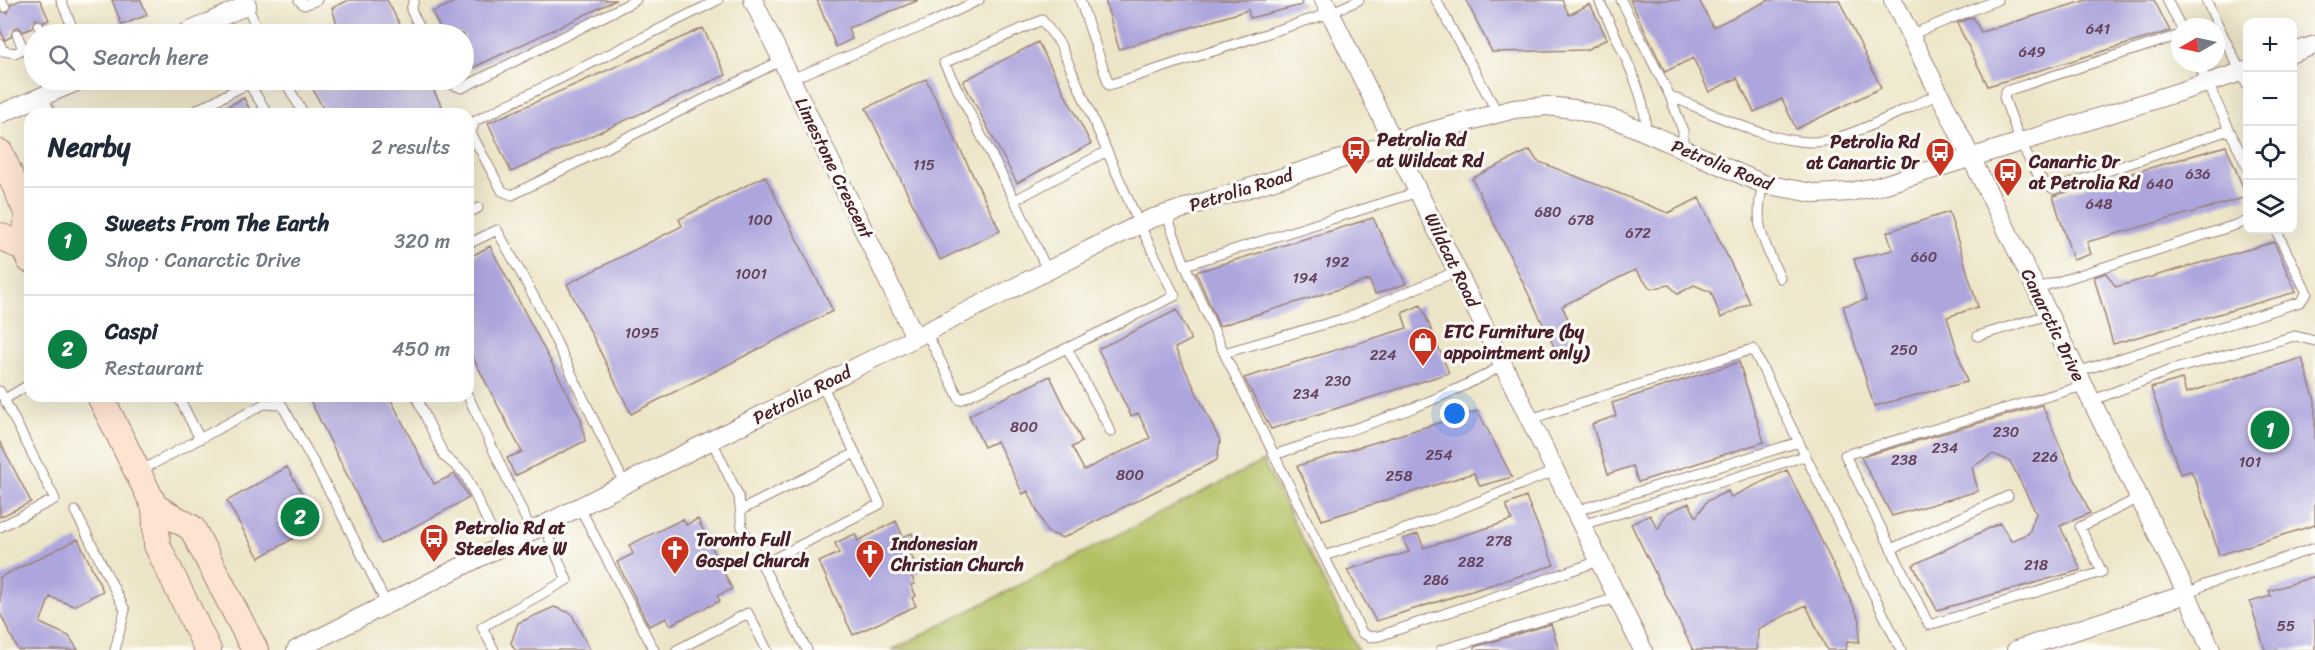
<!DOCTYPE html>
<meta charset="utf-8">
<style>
body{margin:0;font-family:Sriracha,sans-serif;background:#f6f6f7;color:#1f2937}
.controls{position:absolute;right:18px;top:18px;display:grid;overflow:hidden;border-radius:12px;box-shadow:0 6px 24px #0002}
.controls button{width:54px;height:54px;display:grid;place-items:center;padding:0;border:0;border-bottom:2px solid #e0e1e3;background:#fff;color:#1f2937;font:30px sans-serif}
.compass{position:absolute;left:2171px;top:18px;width:54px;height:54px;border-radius:50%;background:#fff;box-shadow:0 6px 24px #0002;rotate:261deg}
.you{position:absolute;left:1455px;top:414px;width:21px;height:21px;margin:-15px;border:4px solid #fff;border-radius:50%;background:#1a73e8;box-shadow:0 0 0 9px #1a73e833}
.badge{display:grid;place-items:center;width:39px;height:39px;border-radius:50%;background:#0b8043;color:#fff;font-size:20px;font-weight:700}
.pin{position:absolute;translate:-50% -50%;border:3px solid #fff;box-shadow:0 2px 6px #0006}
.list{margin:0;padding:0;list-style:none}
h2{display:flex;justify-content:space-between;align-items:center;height:78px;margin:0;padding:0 24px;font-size:26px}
h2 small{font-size:20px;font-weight:400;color:#747a83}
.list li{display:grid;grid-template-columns:39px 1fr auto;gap:18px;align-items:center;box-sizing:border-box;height:108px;padding:0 24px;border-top:2px solid #e0e1e3}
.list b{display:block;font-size:22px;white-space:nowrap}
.list p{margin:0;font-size:20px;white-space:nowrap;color:#747a83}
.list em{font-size:20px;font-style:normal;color:#747a83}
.icon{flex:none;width:33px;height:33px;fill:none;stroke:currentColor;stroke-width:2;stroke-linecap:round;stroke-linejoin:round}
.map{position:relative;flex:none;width:2315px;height:650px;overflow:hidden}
.search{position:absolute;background:#fff;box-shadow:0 6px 24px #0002;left:24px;top:24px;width:450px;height:66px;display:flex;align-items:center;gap:15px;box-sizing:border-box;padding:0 21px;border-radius:33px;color:#747a83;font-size:22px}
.panel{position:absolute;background:#fff;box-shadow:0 6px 24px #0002;left:24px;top:108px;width:450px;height:294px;border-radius:18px}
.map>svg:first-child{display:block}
.green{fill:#b2bf61;stroke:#7e6f46;stroke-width:1.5}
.building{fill:#ada6dd}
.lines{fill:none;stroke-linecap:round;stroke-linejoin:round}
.service-casing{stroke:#9c8279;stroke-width:11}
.minor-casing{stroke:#9c8279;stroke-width:20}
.secondary-casing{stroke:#9c8279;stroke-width:28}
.service{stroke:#fff;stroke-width:9}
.minor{stroke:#fff;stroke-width:18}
.secondary{stroke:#fde3d1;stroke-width:26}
.labels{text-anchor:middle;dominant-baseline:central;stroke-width:6;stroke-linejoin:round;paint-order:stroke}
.number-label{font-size:15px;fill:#634158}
.poi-label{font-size:18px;font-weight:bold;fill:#4a1f2b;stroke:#fdfcf7;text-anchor:start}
.street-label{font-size:18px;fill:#4a1f2b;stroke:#fdfcf7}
</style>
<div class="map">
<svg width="2315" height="650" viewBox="0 0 2315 650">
<rect width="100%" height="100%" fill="#fdfcf7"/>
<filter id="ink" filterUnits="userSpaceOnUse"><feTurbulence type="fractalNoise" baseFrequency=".0167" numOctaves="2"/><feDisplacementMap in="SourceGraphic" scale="12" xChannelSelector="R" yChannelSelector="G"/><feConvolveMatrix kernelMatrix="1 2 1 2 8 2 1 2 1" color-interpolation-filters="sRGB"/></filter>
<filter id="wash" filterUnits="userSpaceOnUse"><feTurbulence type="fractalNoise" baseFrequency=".008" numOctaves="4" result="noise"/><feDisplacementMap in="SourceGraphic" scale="24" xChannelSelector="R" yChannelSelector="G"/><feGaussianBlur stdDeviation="1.35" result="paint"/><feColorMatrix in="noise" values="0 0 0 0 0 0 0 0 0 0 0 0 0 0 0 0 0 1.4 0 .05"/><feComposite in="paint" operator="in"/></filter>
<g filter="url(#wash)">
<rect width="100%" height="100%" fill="#ede5c7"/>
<path class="green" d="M1263,461L1358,650H892Z"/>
<g id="blocks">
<path class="building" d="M21,0H40L49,20L44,22L35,19L32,28L23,32L19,27L14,28L11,37L5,40L0,29V11L8,13L11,4Z
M112,0H141L147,15L122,25Z
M349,0H387L405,34H340L332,8Z
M459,0H616L464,72V34H443L432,12Z
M817,0H917V1L848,28L852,39L836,47Z
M1105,0H1301L1302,5L1250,18L1248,10L1119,49Z
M1466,0H1562L1569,15L1590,4L1607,39L1586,50L1492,52Z
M1630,0H1699L1713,27L1769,0H1839L1881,88L1796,129L1782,99L1754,112L1737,78L1709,92L1693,58L1665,72Z
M2087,0H2154L2170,31L1988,86L1957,23L1973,17L1981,32Z
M703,28L726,75L511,172L488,123Z
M1038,42L1091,144L1017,183L963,81Z
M926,79L1000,231L940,260L866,108Z
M308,80H428L446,114H326Z
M244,98L252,114H213Z
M2226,146L2247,197L2087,242L2091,254L2073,260L2053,196Z
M1530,150L1537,161L1668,213L1699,198L1750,303L1721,318L1711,292L1694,285L1678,294L1669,285L1651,289L1635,270L1562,306L1581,346L1560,359L1472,178Z
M765,176L833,311L631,414L567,284L682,226L679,219Z
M1949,212L1978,307L1947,317L1967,382L1874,406L1843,306L1866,300L1854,259L1893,250L1887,232Z
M1373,218L1406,284L1375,294L1369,280L1219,326L1196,272Z
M2274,242L2296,292L2113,344L2094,277L2106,273L2116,287Z
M490,246L581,419L585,441L515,476L507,458L522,452L468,348V258Z
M1421,305L1449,373L1271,429L1244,378L1407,328L1402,313Z
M1177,310L1191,340L1175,348L1220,441L1217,460L1063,538L1047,532L1028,491L1023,494L997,441L984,447L969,415L1050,376L1082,442L1072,447L1084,470L1150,438L1138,413L1131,416L1098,349Z
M2302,358L2315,401V525L2219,555L2197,484L2191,471L2180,474L2151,388L2182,379L2186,393Z
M1739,362L1764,442L1638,482L1633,466L1608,474L1592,424L1616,416L1612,403Z
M308,396H389L434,484L455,474L469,498L381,544Z
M2042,405L2090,513L2060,526L2081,570L1937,610L1913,565L2000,523L2011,541L2029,533L2036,513L2010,461L1993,454L1972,467L1978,491L1892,516L1861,457Z
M1478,411L1512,477L1480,486L1474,473L1322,520L1297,466Z
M0,442L31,502L0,517Z
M287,467L319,524L259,558L227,501Z
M1787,470L1860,620L1859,642L1847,641L1846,650H1827L1806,605L1758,629L1757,650H1693L1631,524L1650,515L1658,529L1667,513L1689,503L1696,517L1707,501L1728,491L1731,497Z
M1526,497L1554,565L1376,621L1347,570L1409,552L1403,539L1418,534L1424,548L1512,520L1506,505Z
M683,519L686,525L698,519L732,589L717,596L720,601L670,625L667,618L649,626L617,562L633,554L629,545Z
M896,521L903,537L912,533L917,545L909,550L919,572L911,575L915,584L911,585L916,596L912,598L916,606L853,635L819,562L839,553L835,543L855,534L858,541Z
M78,539L103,591L74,606L50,597L40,623L69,636L78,650H18L0,613V577Z
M2315,576V650H2265L2250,602L2271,596L2269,591Z
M554,607L571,613L590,650H515L511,643L518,623Z
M1551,624L1559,650H1474V647Z"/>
</g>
</g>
<g filter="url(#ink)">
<use href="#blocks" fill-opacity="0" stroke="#9c8279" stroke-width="1.5"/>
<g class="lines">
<g class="service-casing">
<path id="service" d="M1,0L5,7
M61,0L75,34
M299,0L304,5L317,0
M414,0L411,10L423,34
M718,0L475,121L471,133L502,191L512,195L782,60
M1080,0L1109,85L1330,13L1359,0
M1436,0L1497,112
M1599,0C1611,28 1653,105 1644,131
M1621,0L1670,96C1713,113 1778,148 1824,141C1855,136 1908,107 1939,94
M2167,0L2181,27
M2206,0L2248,87
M247,5L259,34
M38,25L43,34
M17,34L23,49
M55,34L72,27
M1910,35L1997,0
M2180,35L2006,91L2004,97C2012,119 2032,181 2054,189L2229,130
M0,44L3,51L15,53L34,44
M2198,63L2248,169
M791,79L931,23L979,0
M284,80L304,114
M446,80L448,83L462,88L636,0
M247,81L268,114
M42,95L51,114
M1670,96L1683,131V149
M189,114L249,83
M1763,184C1753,226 1763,240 1780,278
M1015,200L1107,151
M468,213L478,208
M1166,213L1185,265L1224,353L1362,633L1370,637L1379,636L1599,561
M468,244L497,230L538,304L625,485
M1185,265L1418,192
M1047,270L1017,205L944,63L1042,20L1060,44L1139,224L1175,296L1067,348L1111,432
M2035,289L2248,221
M926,332L960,400L1067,348
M1978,336L2048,315
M1224,353L1346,318L1457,271
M2077,372L2300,302L2307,293L2276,230
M2083,386L1845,455L1929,625L2102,572L2080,527L2139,498
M0,391L55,499L0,527
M178,396L200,439
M416,396L444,456L465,474L500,548
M468,396L532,532
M5,399L30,384
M2091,401L2171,370L2295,336L2315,341
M1530,419L1753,349L1901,650
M712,441L739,497L742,527L762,565
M1274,455C1352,429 1432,407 1503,365
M138,472L264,404L282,405L338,507L387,605
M580,508L654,650
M741,510L855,453
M75,511L125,610L115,650
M1575,511L1799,442
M1582,525L1805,456
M1891,549L2008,496
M1324,556L1432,520L1555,471
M2187,594L2204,585L2315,548
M494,650L482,627L567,580L544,526
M677,650L748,613L767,650
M807,650L762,565L880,504L822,385
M1441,650L1617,598"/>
</g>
<g class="minor-casing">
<path id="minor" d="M753,0L915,337
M1324,0L1643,650
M1893,0L2187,594L2211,650
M184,34L247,5L245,0
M2292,53L2315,45
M0,114L81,80
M296,650L1150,219L1414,136L1514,109L1547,106L1574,109L1620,121L1763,184L1818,194L1849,192L1876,187L2021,142L2248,70
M2016,650L2187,594"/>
</g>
<g class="secondary-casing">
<path id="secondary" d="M0,153L28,214L24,248L30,260
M0,236L24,248
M100,396L155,507L157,545L208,650
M155,507L192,528L255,650"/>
</g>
<use href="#service" class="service"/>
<use href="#minor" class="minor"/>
<use href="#secondary" class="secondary"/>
</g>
</g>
<defs>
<g id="bus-pin" transform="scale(1.5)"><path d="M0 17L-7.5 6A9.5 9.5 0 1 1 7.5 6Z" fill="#c8321e" stroke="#fdfcf7"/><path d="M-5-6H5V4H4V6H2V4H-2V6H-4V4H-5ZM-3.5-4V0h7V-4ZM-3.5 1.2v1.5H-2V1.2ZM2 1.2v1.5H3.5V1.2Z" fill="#fff"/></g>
<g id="shop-pin" transform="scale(1.5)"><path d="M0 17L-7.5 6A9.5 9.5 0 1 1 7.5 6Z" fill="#c8321e" stroke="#fdfcf7"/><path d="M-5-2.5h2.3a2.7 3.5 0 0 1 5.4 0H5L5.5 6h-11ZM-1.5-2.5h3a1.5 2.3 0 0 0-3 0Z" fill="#fff"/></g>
<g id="church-pin" transform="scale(1.5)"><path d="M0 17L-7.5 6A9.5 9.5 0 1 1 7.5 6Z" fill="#c8321e" stroke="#fdfcf7"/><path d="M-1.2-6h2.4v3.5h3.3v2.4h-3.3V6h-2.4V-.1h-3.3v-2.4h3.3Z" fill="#fff"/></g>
</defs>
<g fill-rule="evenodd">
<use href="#bus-pin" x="1356" y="150"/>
<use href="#bus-pin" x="1940" y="152"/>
<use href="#bus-pin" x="2008" y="172"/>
<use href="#shop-pin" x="1423" y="342"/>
<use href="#bus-pin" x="434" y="538"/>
<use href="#church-pin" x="675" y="550"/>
<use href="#church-pin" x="870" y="554"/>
</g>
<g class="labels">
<g class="number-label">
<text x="2098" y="29">641</text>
<text x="2032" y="52">649</text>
<text x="924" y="165">115</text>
<text x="2198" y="174">636</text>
<text x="2160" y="184">640</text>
<text x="2099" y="204">648</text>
<text x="1548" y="212">680</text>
<text x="760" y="220">100</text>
<text x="1581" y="220">678</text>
<text x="1638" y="233">672</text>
<text x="1924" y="257">660</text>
<text x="1337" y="262">192</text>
<text x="751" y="274">1001</text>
<text x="1305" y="278">194</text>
<text x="642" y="333">1095</text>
<text x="1904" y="350">250</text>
<text x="1383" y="355">224</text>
<text x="1338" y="381">230</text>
<text x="1306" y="394">234</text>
<text x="1024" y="427">800</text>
<text x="2006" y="432">230</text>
<text x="1945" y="448">234</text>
<text x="1439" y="455">254</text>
<text x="2045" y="457">226</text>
<text x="1904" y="460">238</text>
<text x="2250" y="462">101</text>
<text x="1130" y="475">800</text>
<text x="1399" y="476">258</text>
<text x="1499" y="541">278</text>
<text x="1471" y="562">282</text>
<text x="2036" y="565">218</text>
<text x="1436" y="580">286</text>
<text x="2286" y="626">55</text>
</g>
<g class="poi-label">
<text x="1377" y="140">Petrolia Rd<tspan x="1377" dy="21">at Wildcat Rd</tspan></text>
<text x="1919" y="142" text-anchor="end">Petrolia Rd<tspan x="1919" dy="21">at Canartic Dr</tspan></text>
<text x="2029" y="162">Canartic Dr<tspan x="2029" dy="21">at Petrolia Rd</tspan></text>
<text x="1444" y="332">ETC Furniture (by<tspan x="1444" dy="21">appointment only)</tspan></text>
<text x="455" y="528">Petrolia Rd at<tspan x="455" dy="21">Steeles Ave W</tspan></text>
<text x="696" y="540">Toronto Full<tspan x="696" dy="21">Gospel Church</tspan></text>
<text x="891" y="544">Indonesian<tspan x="891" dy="21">Christian Church</tspan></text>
</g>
<g class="street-label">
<text transform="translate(1722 165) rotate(22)">Petrolia Road</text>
<text transform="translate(834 168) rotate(64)">Limestone Crescent</text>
<text transform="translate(1241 190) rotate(-17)">Petrolia Road</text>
<text transform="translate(1452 260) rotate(64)">Wildcat Road</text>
<text transform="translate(2053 325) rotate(64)">Canarctic Drive</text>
<text transform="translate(802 395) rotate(-27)">Petrolia Road</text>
</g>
</g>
</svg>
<div class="controls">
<button>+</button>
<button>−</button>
<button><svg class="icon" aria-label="locate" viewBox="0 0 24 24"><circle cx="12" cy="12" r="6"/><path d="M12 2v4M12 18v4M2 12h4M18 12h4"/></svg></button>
<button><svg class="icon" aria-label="layers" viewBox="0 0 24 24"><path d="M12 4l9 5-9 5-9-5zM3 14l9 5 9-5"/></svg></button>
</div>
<svg class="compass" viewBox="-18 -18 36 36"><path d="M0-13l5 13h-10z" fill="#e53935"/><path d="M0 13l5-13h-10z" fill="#747a83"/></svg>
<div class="you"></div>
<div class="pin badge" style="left:2270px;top:430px">1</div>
<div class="pin badge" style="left:300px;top:517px">2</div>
<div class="search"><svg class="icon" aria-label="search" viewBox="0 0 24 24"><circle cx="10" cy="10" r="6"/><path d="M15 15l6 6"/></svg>Search here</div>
<section class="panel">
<h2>Nearby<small>2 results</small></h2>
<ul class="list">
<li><span class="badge">1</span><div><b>Sweets From The Earth</b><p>Shop · Canarctic Drive</p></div><em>320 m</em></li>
<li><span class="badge">2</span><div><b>Caspi</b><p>Restaurant</p></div><em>450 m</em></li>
</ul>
</section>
</div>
